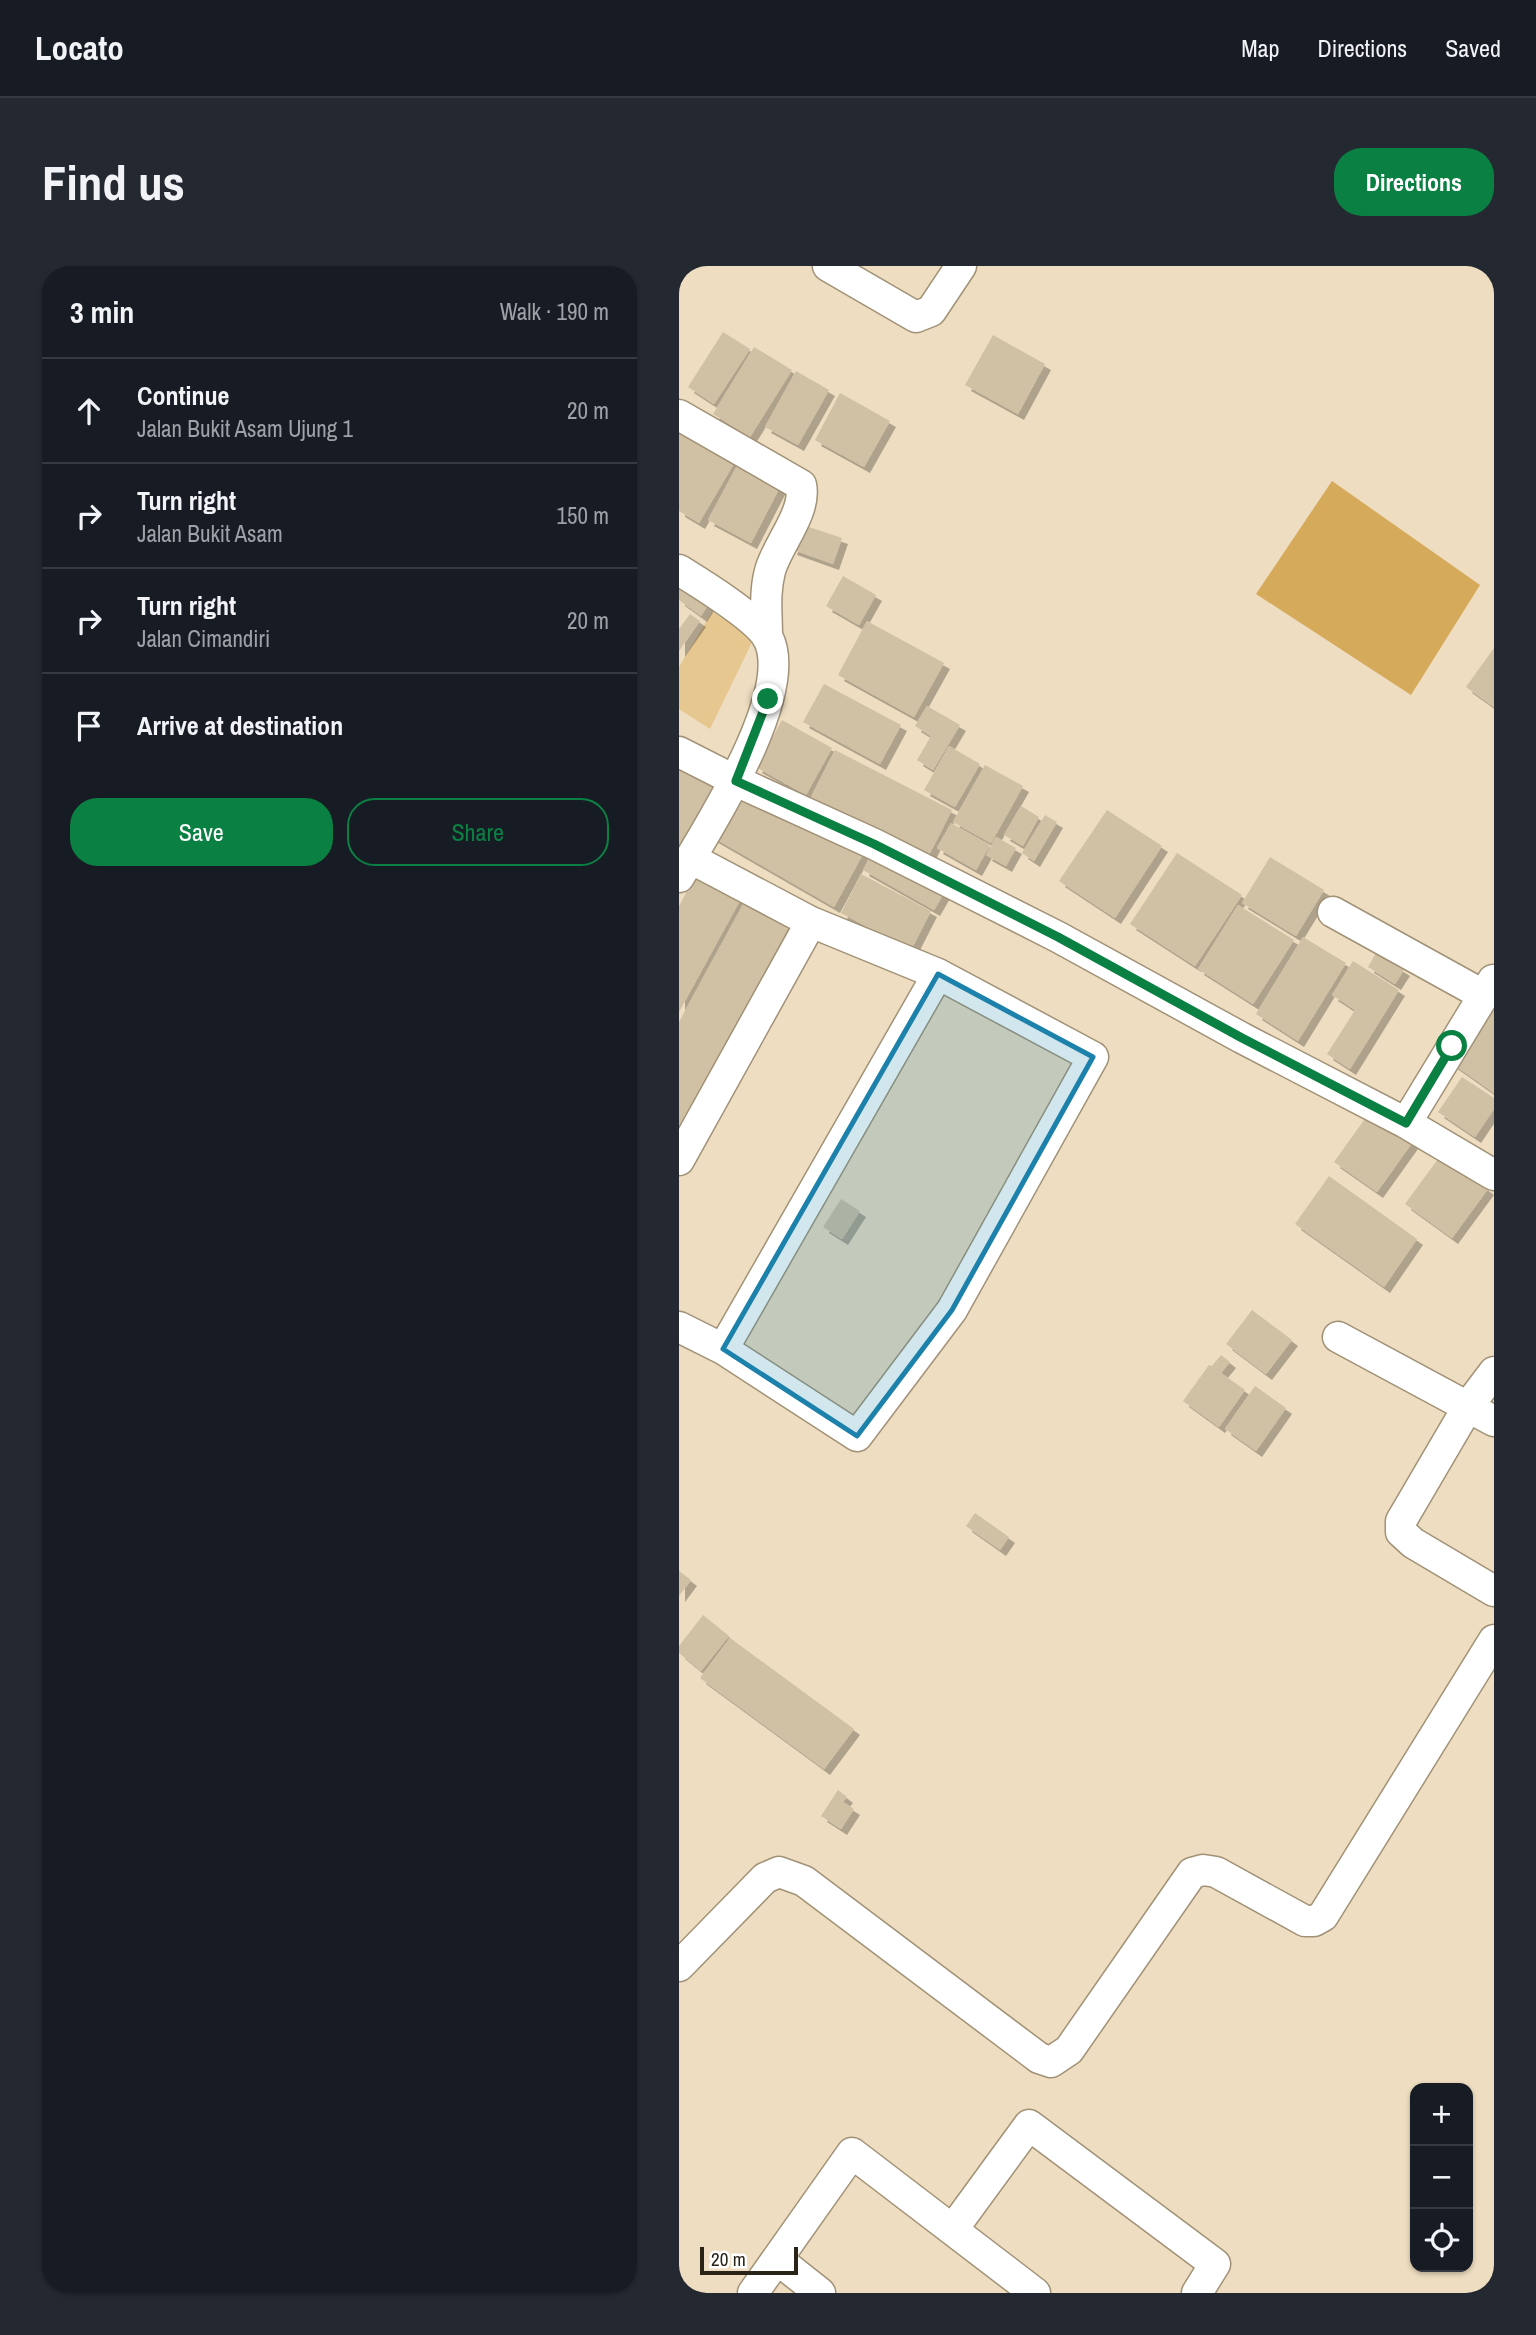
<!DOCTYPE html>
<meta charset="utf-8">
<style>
body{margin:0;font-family:"Archivo Narrow",sans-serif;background:#242831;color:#f1f3f6}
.controls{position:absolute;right:21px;bottom:21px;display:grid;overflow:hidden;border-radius:14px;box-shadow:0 2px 5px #0004}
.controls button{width:63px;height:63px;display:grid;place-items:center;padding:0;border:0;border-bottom:2px solid #363941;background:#171b24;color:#f1f3f6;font:35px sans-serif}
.scale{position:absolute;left:21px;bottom:18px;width:98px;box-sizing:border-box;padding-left:7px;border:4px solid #292318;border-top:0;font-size:19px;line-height:24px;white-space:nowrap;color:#292318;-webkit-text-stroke:5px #fff;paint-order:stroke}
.stop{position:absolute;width:21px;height:21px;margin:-16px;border:5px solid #0b8043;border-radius:50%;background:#fff}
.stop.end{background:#0b8043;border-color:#fff;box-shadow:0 2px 7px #0008}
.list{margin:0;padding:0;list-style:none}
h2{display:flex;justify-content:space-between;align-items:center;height:91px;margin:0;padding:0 28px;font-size:30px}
h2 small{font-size:23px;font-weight:400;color:#9ea1a6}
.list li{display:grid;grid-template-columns:46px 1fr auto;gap:21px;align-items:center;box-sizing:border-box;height:105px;padding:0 28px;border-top:2px solid #363941}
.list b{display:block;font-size:26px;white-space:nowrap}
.list p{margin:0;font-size:23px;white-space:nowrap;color:#9ea1a6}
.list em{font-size:23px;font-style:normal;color:#9ea1a6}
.actions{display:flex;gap:14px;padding:21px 28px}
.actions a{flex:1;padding:16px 0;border:2px solid #0b8043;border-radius:28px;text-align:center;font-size:24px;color:#0b8043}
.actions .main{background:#0b8043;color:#fff}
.icon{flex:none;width:38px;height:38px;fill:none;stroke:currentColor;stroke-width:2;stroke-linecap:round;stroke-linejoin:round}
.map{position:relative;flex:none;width:815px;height:2027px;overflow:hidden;border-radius:28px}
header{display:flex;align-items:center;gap:42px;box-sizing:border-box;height:98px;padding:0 35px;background:#171b24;border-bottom:2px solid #363941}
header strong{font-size:33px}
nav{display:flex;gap:38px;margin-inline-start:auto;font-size:24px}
.intro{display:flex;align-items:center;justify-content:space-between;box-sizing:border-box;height:168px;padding:0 42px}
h1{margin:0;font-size:49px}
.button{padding:18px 32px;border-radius:28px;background:#0b8043;color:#fff;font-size:24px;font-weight:700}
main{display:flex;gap:42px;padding:0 42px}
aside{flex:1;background:#171b24;border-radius:28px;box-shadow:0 2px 5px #0004}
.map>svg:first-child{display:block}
.green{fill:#e6c78f}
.water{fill:#d5aa5a}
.building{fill:#d0c0a4;filter:url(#shadow)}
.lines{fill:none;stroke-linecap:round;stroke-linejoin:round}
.street-casing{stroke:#a19277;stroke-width:33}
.street{stroke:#fff;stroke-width:30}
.route{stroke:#0b8043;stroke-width:9}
.marked{fill:#1c81ab;fill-opacity:0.2;stroke:#1c81ab;stroke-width:5;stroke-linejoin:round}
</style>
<header>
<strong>Locato</strong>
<nav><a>Map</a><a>Directions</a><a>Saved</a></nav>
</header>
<div class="intro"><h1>Find us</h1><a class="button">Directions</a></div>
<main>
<aside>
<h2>3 min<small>Walk · 190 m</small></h2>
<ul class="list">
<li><svg class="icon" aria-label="ahead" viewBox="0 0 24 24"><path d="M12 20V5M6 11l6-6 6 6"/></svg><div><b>Continue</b><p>Jalan Bukit Asam Ujung 1</p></div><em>20 m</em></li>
<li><svg class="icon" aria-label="right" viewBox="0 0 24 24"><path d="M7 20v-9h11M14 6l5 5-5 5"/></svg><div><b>Turn right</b><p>Jalan Bukit Asam</p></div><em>150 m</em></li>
<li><svg class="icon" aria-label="right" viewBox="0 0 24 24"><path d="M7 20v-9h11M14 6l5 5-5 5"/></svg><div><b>Turn right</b><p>Jalan Cimandiri</p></div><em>20 m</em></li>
<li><svg class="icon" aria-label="arrive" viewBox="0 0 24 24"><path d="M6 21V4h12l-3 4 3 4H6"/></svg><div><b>Arrive at destination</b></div></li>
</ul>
<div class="actions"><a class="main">Save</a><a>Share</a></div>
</aside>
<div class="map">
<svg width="815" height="2027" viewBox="0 0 815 2027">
<defs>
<filter id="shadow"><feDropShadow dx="6" dy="6" stdDeviation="0" flood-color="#0004"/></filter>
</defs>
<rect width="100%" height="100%" fill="#eeddc0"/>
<path class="green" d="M33,346L75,372L31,463L0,443V401Z"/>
<path class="water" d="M653,215L801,319L732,429L577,328Z"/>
<path class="building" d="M44,66L71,83L35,138L9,121Z
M314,69L366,98L339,148L286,119Z
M75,81L113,104L71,171L34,148Z
M117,105L150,124L119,179L86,161Z
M161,127L211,155L185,201L136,174Z
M0,161L57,194L20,257L0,245Z
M59,198L101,221L72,277L29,254Z
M121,258L163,272L154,298L112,283Z
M164,310L197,329L180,359L147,340Z
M0,318L29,339L22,350L0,334Z
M11,348L21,355L0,385V363Z
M188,355L265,397L235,451L159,409Z
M815,382V441L787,421Z
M145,418L222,459L201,498L124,456Z
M248,440L281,459L254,504L238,494L252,470L236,460Z
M103,454L153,482L127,529L77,501Z
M270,480L301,498L276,541L245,524Z
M156,484L273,544L249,591L132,531Z
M0,490L39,512L0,582Z
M306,499L344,520L312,577L274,556Z
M61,516L184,588L155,641L30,569Z
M342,540L360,551L344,580L325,569Z
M428,544L483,580L436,652L380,615Z
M366,549L378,556L355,595L343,587Z
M272,557L311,579L297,604L258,582Z
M317,571L337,582L327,600L307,589Z
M194,585L266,625L255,644L184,604Z
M498,587L563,629L516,700L451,658Z
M591,591L645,624L617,670L563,637Z
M19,605L64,629L0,746V640Z
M182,608L252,645L232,684L162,647Z
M67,633L112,657L0,862V756Z
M559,639L615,674L574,738L519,703Z
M624,671L667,697L619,775L577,748Z
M697,687L725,704L716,718L689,701Z
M674,695L720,724L671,803L648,788L676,744L653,729Z
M815,732V827L771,796Z
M783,811L815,832V843L796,871L759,846Z
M690,847L733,877L698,926L655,896Z
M762,889L809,923L773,972L726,938Z
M650,910L738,973L705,1021L616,958Z
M162,933L181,945L163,973L144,961Z
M573,1044L613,1074L587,1108L547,1078Z
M542,1089L551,1096L542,1107L566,1124L540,1161L504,1135L530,1099L533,1100Z
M576,1120L607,1142L577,1185L546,1163Z
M296,1247L330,1271L321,1284L287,1260Z
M0,1305L12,1314L0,1330Z
M24,1349L50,1370L22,1405L0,1387V1380Z
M51,1372L175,1463L145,1503L21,1412Z
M159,1524L168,1531L164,1536L175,1543L162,1563L142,1550Z"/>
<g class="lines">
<g class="street-casing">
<path id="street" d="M149,0L237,51L252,45L282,0
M0,149L122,219C128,246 98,279 91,305C85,327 88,349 88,371
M0,304C21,317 78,352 89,372C117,427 29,562 0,611
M0,486L57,515L195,578L379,671L563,772L727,857L815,909
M654,646L804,729
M727,857L814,714
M0,894L132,656
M0,1061L44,1083L178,1170L273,1044L414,791L259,708L132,656L11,592
M659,1071L815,1155
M44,1083L259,708
M815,1106L790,1139L722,1255V1266L734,1277L815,1325
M0,1700L86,1612L100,1606L125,1615L360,1792L372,1796L390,1784L513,1607L524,1604L537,1606L626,1655H635L644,1650L815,1374
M274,1963L350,1859L536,1998L518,2027
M98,1993L141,2027
M74,2027L173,1887L356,2027"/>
</g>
<use href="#street" class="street"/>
</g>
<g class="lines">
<path class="route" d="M89,433L57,515L195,578L379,671L563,772L727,857L773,780"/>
</g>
<path class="marked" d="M259,708L414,791L273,1044L178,1170L44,1083Z"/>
</svg>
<div class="controls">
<button>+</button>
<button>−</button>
<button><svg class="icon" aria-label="locate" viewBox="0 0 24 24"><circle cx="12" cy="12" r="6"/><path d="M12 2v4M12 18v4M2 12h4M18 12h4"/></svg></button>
</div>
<div class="scale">20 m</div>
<div class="stop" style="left:773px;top:780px"></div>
<div class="stop end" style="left:89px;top:433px"></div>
</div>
</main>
